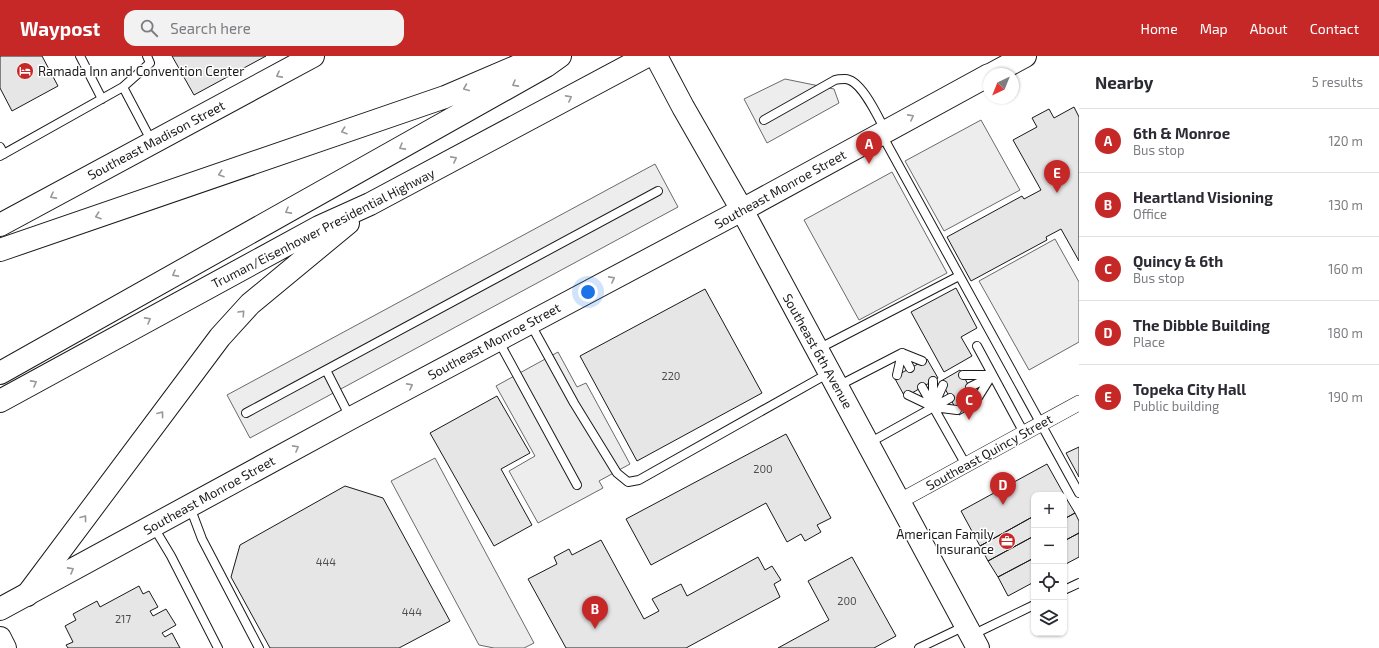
<!DOCTYPE html>
<meta charset="utf-8">
<style>
body{margin:0;font-family:"Exo 2",sans-serif;background:#f2f2f3;color:#2b2b33}
.controls{position:absolute;right:12px;bottom:12px;display:grid;overflow:hidden;border-radius:8px;box-shadow:0 1px 3px #0004}
.controls button{width:36px;height:36px;display:grid;place-items:center;padding:0;border:0;border-bottom:1px solid #e1e1e2;background:#fff;color:#2b2b33;font:20px sans-serif}
.compass{position:absolute;left:983px;top:12px;width:36px;height:36px;border-radius:50%;background:#fff;box-shadow:0 1px 3px #0004;rotate:223deg}
.you{position:absolute;left:588px;top:236px;width:14px;height:14px;margin:-10px;border:3px solid #fff;border-radius:50%;background:#1a73e8;box-shadow:0 0 0 6px #1a73e833}
.badge{display:grid;place-items:center;width:26px;height:26px;border-radius:50%;background:#c62828;color:#fff;font-size:13px;font-weight:700}
.pin{position:absolute;translate:-50% -33px;filter:drop-shadow(0 1px 2px #0008)}
.pin::after{content:'';position:absolute;top:21px;width:14px;height:12px;background:inherit;clip-path:polygon(0 0,100% 0,50% 100%)}
.list{margin:0;padding:0;list-style:none}
h2{display:flex;justify-content:space-between;align-items:center;height:52px;margin:0;padding:0 16px;font-size:17px}
h2 small{font-size:13px;font-weight:400;color:#7c7c81}
.list li{display:grid;grid-template-columns:26px 1fr auto;gap:12px;align-items:center;box-sizing:border-box;height:64px;padding:0 16px;border-top:1px solid #e1e1e2}
.list b{display:block;font-size:15px;white-space:nowrap}
.list p{margin:0;font-size:13px;white-space:nowrap;color:#7c7c81}
.list em{font-size:13px;font-style:normal;color:#7c7c81}
.icon{flex:none;width:22px;height:22px;fill:none;stroke:currentColor;stroke-width:2;stroke-linecap:round;stroke-linejoin:round}
.map{position:relative;flex:none;width:1079px;height:592px;overflow:hidden}
header{display:flex;align-items:center;gap:24px;box-sizing:border-box;height:56px;padding:0 20px;background:#c62828;color:#fff}
header strong{font-size:19px}
nav{display:flex;gap:22px;margin-inline-start:auto;font-size:14px}
.search{width:280px;height:36px;background:#f2f2f3;display:flex;align-items:center;gap:10px;box-sizing:border-box;padding:0 14px;border-radius:12px;color:#7c7c81;font-size:15px}
main{display:flex}
aside{flex:1;background:#fff}
.map>svg:first-child{display:block}
.parking{fill:#ededed;stroke:#6a6a6a}
.building{fill:#e6e6e6;stroke:#1a1a1a}
.lines{fill:none;stroke-linecap:round;stroke-linejoin:round}
.lane-casing{stroke:#1a1a1a;stroke-width:10}
.street-casing{stroke:#1a1a1a;stroke-width:16}
.secondary-casing{stroke:#1a1a1a;stroke-width:24}
.primary-casing{stroke:#1a1a1a;stroke-width:24}
.highway-casing{stroke:#1a1a1a;stroke-width:24}
.lane{stroke:#fff;stroke-width:8}
.street{stroke:#fff;stroke-width:15}
.secondary{stroke:#fff;stroke-width:22}
.primary{stroke:#fff;stroke-width:22}
.highway{stroke:#fff;stroke-width:22}
.oneway{stroke:#989898}
.labels{text-anchor:middle;dominant-baseline:central;stroke-width:3;stroke-linejoin:round;paint-order:stroke}
.number-label{font-size:11px;fill:#4d4d4d}
.poi-label{font-size:13px;fill:#1a1a1a;stroke:#fff;text-anchor:start}
.street-label{font-size:13px;fill:#1a1a1a;stroke:#fff}
</style>
<header>
<strong>Waypost</strong>
<div class="search"><svg class="icon" aria-label="search" viewBox="0 0 24 24"><circle cx="10" cy="10" r="6"/><path d="M15 15l6 6"/></svg>Search here</div>
<nav><a>Home</a><a>Map</a><a>About</a><a>Contact</a></nav>
</header>
<main>
<div class="map">
<svg width="1079" height="592" viewBox="0 0 1079 592">
<rect width="100%" height="100%" fill="#fff"/>
<path class="parking" d="M785,23L834,33L839,47L767,87L744,43Z
M981,64L1020,134L944,175L905,105Z
M655,108L678,151L250,382L227,339Z
M892,116L947,217L859,264L804,164Z
M1055,183L1079,226V286L1029,314L979,225Z
M558,296L577,331L586,327L630,408L599,425L603,432L538,467L509,415L535,400L496,330Z
M435,402L534,587L524,592H494L479,589L391,425Z"/>
<path class="building" d="M0,0H42L58,30L12,55L0,32Z
M172,0H266L194,39Z
M1074,51L1079,61V205L1061,173L1046,181L1047,184L971,225L947,181L1022,140L1024,143L1041,134L1013,84L1037,71L1032,62L1049,53L1054,62Z
M956,232L977,272L961,281L972,300L944,316L911,256Z
M705,233L762,337L637,405L580,300Z
M927,303L938,322L905,341L894,321Z
M960,314L979,348L959,359L941,325Z
M497,340L530,397L501,413L532,469L494,490L430,377Z
M786,378L831,462L817,469L821,476L805,485L801,478L787,486L766,447L651,509L626,463Z
M1079,391V421L1066,397Z
M1047,408L1066,442L1064,444V439H1034V460L980,490L961,455Z
M345,430L383,442L450,565L399,592H270L231,521L240,489Z
M1066,442L1075,457L1064,463V444Z
M1075,457L1079,465V477L1064,485V463Z
M1034,460V480L988,505L980,490Z
M1079,477V501L1064,509V485Z
M1034,480V502L998,521L988,505Z
M601,484L644,563L659,555L652,543L681,528L687,540L758,501L765,514L772,510L781,524L774,528L780,541L686,592H566L528,523L557,508L554,501L569,493L572,499Z
M852,501L896,580L874,592H778L829,564L808,525Z
M1034,502V526L1008,540L998,521Z
M139,530L143,538L149,535L158,551L150,555L153,560L166,553L176,569L162,577L165,581L172,577L180,592H68L66,589L73,586L65,570L76,564L73,558L97,545L100,551Z"/>
<g class="lines">
<g class="lane-casing">
<path id="lane" d="M80,0L102,43
M123,31L150,7L147,0
M764,64L835,24C838,23 842,23 845,23C861,23 878,61 885,74
M882,79L1079,437
M0,91L4,98
M0,100L123,31L152,86
M530,267L574,347L617,417L628,426L639,424L829,317
M498,284L577,429
M977,290L1024,377
M818,293L959,220
M326,314L350,361
M897,319L902,297L922,305
M963,319H992
M933,325V350
M838,330L902,297L910,312
M922,331L966,409
M970,331L992,320
M908,339L933,351L957,354
M977,343L992,319
M934,349L943,329
M246,357L658,135
M869,387L950,342
M190,451L202,483L259,592
M153,470L171,500L218,592
M1064,534L1079,527
M972,579L1034,549
M919,592L965,570"/>
</g>
<g class="street-casing">
<path id="street" d="M900,445L1079,347"/>
</g>
<g class="secondary-casing">
<path id="secondary" d="M0,582L5,592"/>
</g>
<g class="primary-casing">
<path id="primary" d="M656,0L683,51L742,154L978,592
M992,18L1025,0
M0,169L313,0
M0,553L351,362L742,154L989,19"/>
</g>
<g class="highway-casing">
<path id="highway" d="M0,194L445,41L534,3
M0,317L546,10L560,0
M0,345L319,171L370,148L647,0
M27,539L220,281L250,248L348,167"/>
</g>
<use href="#lane" class="lane"/>
<use href="#street" class="street"/>
<use href="#secondary" class="secondary"/>
<use href="#primary" class="primary"/>
<use href="#highway" class="highway"/>
</g>
<defs><path id="oneway-chevron" d="M-2-3.5L2.5 0L-2 3.5" fill="none" stroke-width="1.6" stroke-linecap="round" stroke-linejoin="round"/></defs>
<g class="oneway">
<use href="#oneway-chevron" transform="translate(279 19) rotate(152)"/>
<use href="#oneway-chevron" transform="translate(515 28) rotate(151)"/>
<use href="#oneway-chevron" transform="translate(466 32) rotate(157)"/>
<use href="#oneway-chevron" transform="translate(569 42) rotate(-28)"/>
<use href="#oneway-chevron" transform="translate(911 61) rotate(-28)"/>
<use href="#oneway-chevron" transform="translate(344 75) rotate(161)"/>
<use href="#oneway-chevron" transform="translate(402 91) rotate(151)"/>
<use href="#oneway-chevron" transform="translate(454 103) rotate(-28)"/>
<use href="#oneway-chevron" transform="translate(221 118) rotate(161)"/>
<use href="#oneway-chevron" transform="translate(53 140) rotate(152)"/>
<use href="#oneway-chevron" transform="translate(288 155) rotate(151)"/>
<use href="#oneway-chevron" transform="translate(98 160) rotate(161)"/>
<use href="#oneway-chevron" transform="translate(175 218) rotate(151)"/>
<use href="#oneway-chevron" transform="translate(612 223) rotate(-28)"/>
<use href="#oneway-chevron" transform="translate(242 257) rotate(-47)"/>
<use href="#oneway-chevron" transform="translate(148 264) rotate(-29)"/>
<use href="#oneway-chevron" transform="translate(34 327) rotate(-29)"/>
<use href="#oneway-chevron" transform="translate(410 330) rotate(-28)"/>
<use href="#oneway-chevron" transform="translate(161 358) rotate(-53)"/>
<use href="#oneway-chevron" transform="translate(296 392) rotate(-29)"/>
<use href="#oneway-chevron" transform="translate(84 462) rotate(-53)"/>
<use href="#oneway-chevron" transform="translate(71 514) rotate(-29)"/>
</g>
<defs>
<g id="hotel-disc" transform="scale(0.9)"><circle r="9.5" fill="#c62828" stroke="#fff"/><path d="M-6-4.5h1.5V1H6V5H4.5V3h-9V5H-6ZM-4 0a1.8 1.8 0 1 1 3.6 0ZM.5 0V-2.5h3Q6-2.5 6 0Z" fill="#fff"/></g>
<g id="office-disc" transform="scale(0.9)"><circle r="9.5" fill="#c62828" stroke="#fff"/><path d="M-6-3h4V-5.5h4V-3h4V5H-6ZM-1-4.5V-3h2v-1.5ZM-6 0V1H6V0Z" fill="#fff"/></g>
</defs>
<g fill-rule="evenodd">
<use href="#hotel-disc" x="25" y="15"/>
<use href="#office-disc" x="1007" y="485"/>
</g>
<g class="labels">
<g class="number-label">
<text x="671" y="319">220</text>
<text x="763" y="412">200</text>
<text x="326" y="505">444</text>
<text x="847" y="544">200</text>
<text x="412" y="555">444</text>
<text x="123" y="562">217</text>
</g>
<g class="poi-label">
<text x="38" y="15">Ramada Inn and Convention Center</text>
<text x="994" y="478" text-anchor="end">American Family<tspan x="994" dy="15">Insurance</tspan></text>
</g>
<g class="street-label">
<text transform="translate(156 84) rotate(-28)">Southeast Madison Street</text>
<text transform="translate(780 133) rotate(-29)">Southeast Monroe Street</text>
<text transform="translate(323 172) rotate(-27)">Truman/Eisenhower Presidential Highway</text>
<text transform="translate(494 285) rotate(-28)">Southeast Monroe Street</text>
<text transform="translate(818 295) rotate(61)">Southeast 6th Avenue</text>
<text transform="translate(989 396) rotate(-29)">Southeast Quincy Street</text>
<text transform="translate(209 439) rotate(-29)">Southeast Monroe Street</text>
</g>
</g>
</svg>
<div class="controls">
<button>+</button>
<button>−</button>
<button><svg class="icon" aria-label="locate" viewBox="0 0 24 24"><circle cx="12" cy="12" r="6"/><path d="M12 2v4M12 18v4M2 12h4M18 12h4"/></svg></button>
<button><svg class="icon" aria-label="layers" viewBox="0 0 24 24"><path d="M12 4l9 5-9 5-9-5zM3 14l9 5 9-5"/></svg></button>
</div>
<svg class="compass" viewBox="-18 -18 36 36"><path d="M0-13l5 13h-10z" fill="#e53935"/><path d="M0 13l5-13h-10z" fill="#7c7c81"/></svg>
<div class="you"></div>
<div class="pin badge" style="left:869px;top:108px">A</div>
<div class="pin badge" style="left:595px;top:573px">B</div>
<div class="pin badge" style="left:969px;top:364px">C</div>
<div class="pin badge" style="left:1003px;top:449px">D</div>
<div class="pin badge" style="left:1057px;top:137px">E</div>
</div>
<aside>
<h2>Nearby<small>5 results</small></h2>
<ul class="list">
<li><span class="badge">A</span><div><b>6th &amp; Monroe</b><p>Bus stop</p></div><em>120 m</em></li>
<li><span class="badge">B</span><div><b>Heartland Visioning</b><p>Office</p></div><em>130 m</em></li>
<li><span class="badge">C</span><div><b>Quincy &amp; 6th</b><p>Bus stop</p></div><em>160 m</em></li>
<li><span class="badge">D</span><div><b>The Dibble Building</b><p>Place</p></div><em>180 m</em></li>
<li><span class="badge">E</span><div><b>Topeka City Hall</b><p>Public building</p></div><em>190 m</em></li>
</ul>
</aside>
</main>
